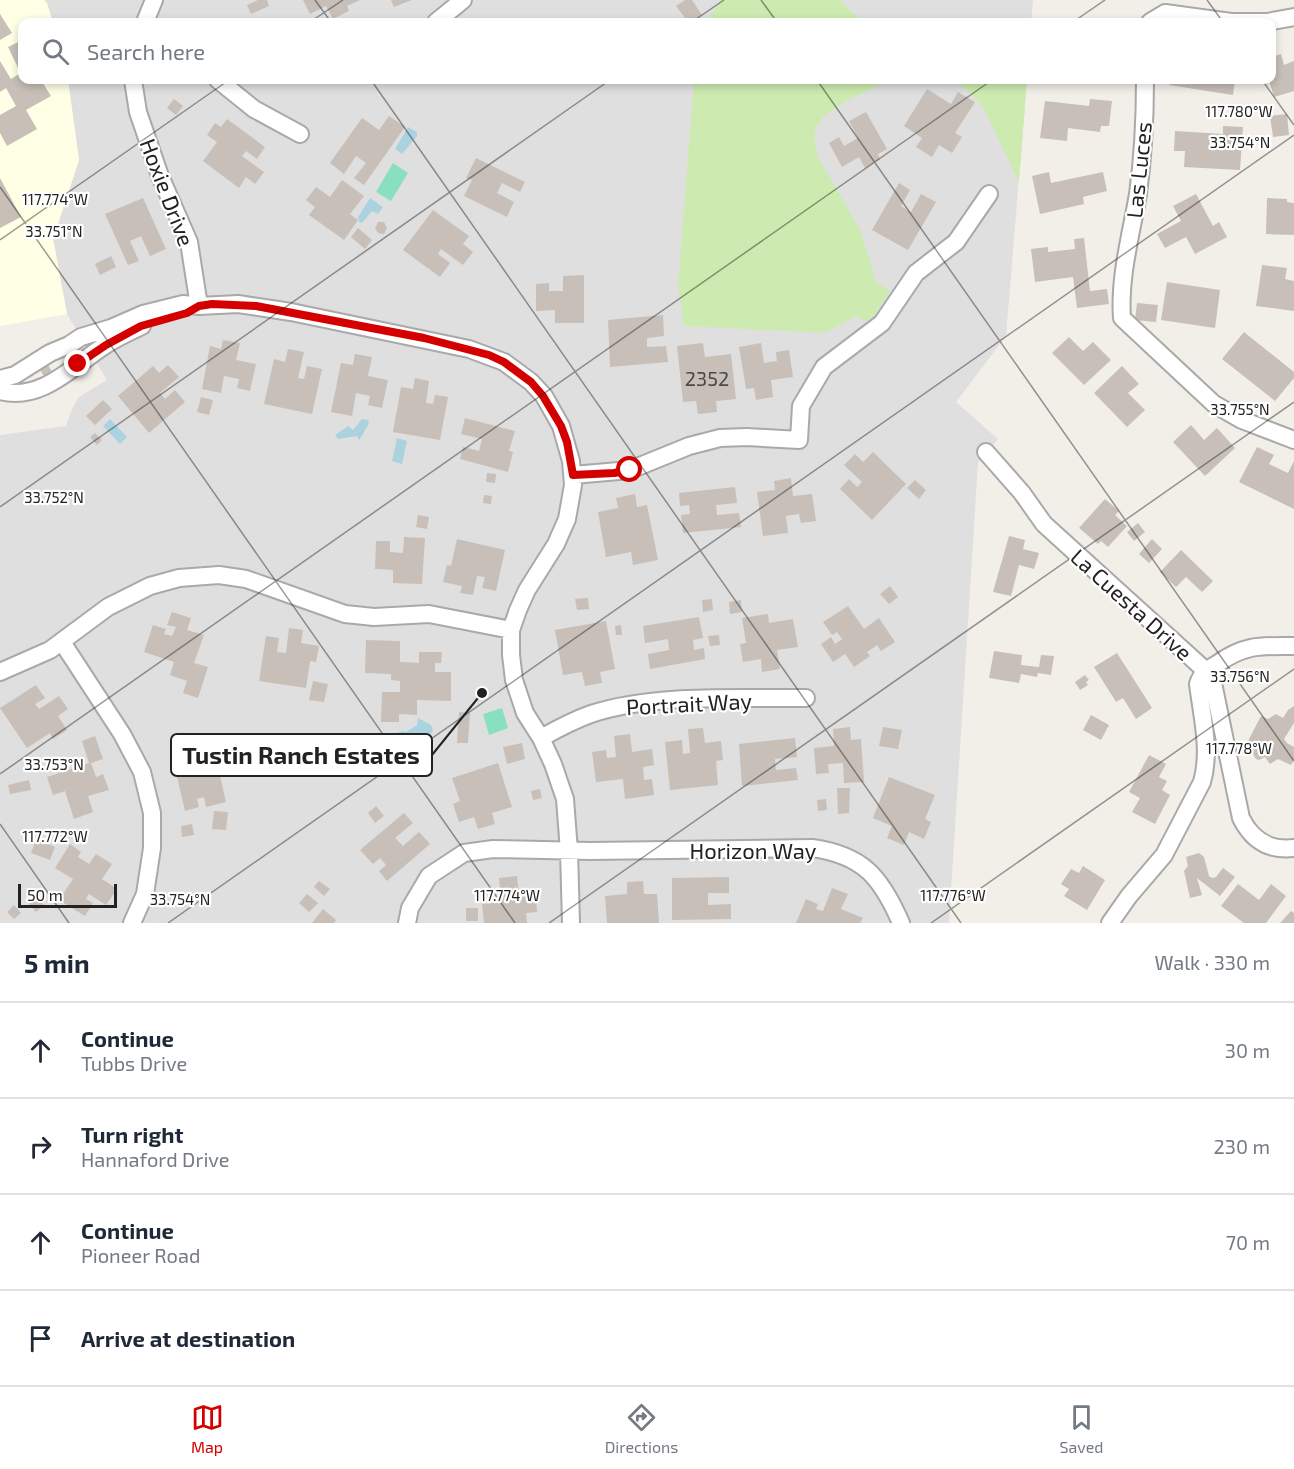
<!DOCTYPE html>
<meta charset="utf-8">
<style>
body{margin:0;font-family:"Exo 2",sans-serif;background:#f6f6f7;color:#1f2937}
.scale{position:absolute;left:18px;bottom:15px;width:99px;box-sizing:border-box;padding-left:6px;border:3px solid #222;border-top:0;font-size:16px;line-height:21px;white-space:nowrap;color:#222;-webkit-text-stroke:4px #fff;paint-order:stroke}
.stop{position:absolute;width:18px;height:18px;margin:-14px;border:4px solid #d40000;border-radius:50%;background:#fff}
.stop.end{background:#d40000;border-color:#fff;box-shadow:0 2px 6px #0008}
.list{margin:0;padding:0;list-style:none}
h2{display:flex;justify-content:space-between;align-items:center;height:78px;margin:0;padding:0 24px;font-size:26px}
h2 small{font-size:20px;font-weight:400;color:#747a83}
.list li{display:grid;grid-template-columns:39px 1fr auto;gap:18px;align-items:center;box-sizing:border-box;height:96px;padding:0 24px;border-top:2px solid #e0e1e3}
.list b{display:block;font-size:22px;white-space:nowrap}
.list p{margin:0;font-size:20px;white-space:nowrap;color:#747a83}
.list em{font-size:20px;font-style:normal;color:#747a83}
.icon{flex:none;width:33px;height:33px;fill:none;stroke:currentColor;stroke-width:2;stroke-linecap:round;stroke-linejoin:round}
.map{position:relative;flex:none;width:1294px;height:923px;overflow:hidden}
.search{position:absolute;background:#fff;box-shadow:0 3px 9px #0003;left:18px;right:18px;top:18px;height:66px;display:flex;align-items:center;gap:15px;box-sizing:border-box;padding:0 21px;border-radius:12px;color:#747a83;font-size:22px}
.sheet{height:462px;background:#fff}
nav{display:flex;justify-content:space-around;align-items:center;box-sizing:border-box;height:84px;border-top:2px solid #e0e1e3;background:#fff;font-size:16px;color:#747a83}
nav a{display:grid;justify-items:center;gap:3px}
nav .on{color:#d40000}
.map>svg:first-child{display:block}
.residential{fill:#e0dfdf}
.education{fill:#ffffe5}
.grass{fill:#cdebb0}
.pitch{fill:#88e0be}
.water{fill:#aad3df}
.building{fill:#c7bfb8}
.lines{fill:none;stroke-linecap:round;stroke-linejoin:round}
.minor-casing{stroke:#a9a9a9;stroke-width:20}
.minor{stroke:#fff;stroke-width:16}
.route{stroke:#d40000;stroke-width:8}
.ticks{fill:none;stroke:#222;stroke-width:1.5;stroke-opacity:0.45}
.labels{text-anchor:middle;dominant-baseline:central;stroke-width:4.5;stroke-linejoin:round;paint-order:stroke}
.number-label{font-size:20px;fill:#4b4948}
.street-label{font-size:22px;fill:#222;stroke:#fff}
.ticks-label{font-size:15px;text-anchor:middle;fill:#222;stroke:#fff;stroke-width:4.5;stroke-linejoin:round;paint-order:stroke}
.leader{fill:none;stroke:#222;stroke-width:2}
.callout-dot{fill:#222;stroke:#fff;stroke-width:2}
.callout{fill:#fff;stroke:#222;stroke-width:2}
.callout-label{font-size:24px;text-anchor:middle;font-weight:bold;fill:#222}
</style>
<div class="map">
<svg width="1294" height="923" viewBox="0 0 1294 923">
<rect width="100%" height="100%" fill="#f2efe9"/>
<path class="residential" d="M44,0H1033L1031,22H53Z
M68,80H1027L1006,336L956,402L998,439L978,463L949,923H0V435L66,426L72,409L79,397L107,380L67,314L53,239L79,160Z"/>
<path class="education" d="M0,0H44L47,3L53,22H22V80H68L79,160L53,239L67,314L0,326Z"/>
<path class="grass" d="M721,0H839L864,22H706Z
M694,80H888L841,104L823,117L816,128L814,137L818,157L860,229L876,282L890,291L874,316L866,321L856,316L825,333L684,326L678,285Z
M952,80H1027L1019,182L983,107L966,89Z"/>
<path class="pitch" d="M393,163L408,173L391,201L376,192Z
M502,708L508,728L489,735L483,714Z"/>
<path class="water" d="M408,127L417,132V136L402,154L395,149Z
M370,198L383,207L378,214L372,211L362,223L359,222L358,217Z
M110,419L127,437L120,444L103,426Z
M362,419L369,420L368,425L360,439L359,440L357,436L338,439L335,435L348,426L353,430Z
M397,438L407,441L402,464L392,461Z
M418,718L431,725L433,730L426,741L418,737L409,746L398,737L396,733L403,731L406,732L417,725Z"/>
<path class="building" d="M258,0H267L269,6L251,14L247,5Z
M303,0H360L347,6L349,11L333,19L326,6L310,14Z
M391,0H412L394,7Z
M685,0H692L702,15L692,22H688L676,6Z
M0,14L12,33L0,40Z
M20,41L22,47V69L19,70L8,47Z
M1281,54L1284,65L1294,61V91L1274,97L1269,80H1272V57Z
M0,61L11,79L22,72V80H41L51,96L26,110L37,129L7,146L0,133V115L16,106L6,88L0,92Z
M1170,80H1235L1233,95L1169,85Z
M927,89L951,104L958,92L975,102L955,133L962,137L952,153L939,145L932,157L916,147L922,138L904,126Z
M174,99L183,106L176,115L167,108Z
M1090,99L1112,101L1109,126H1101L1100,132L1068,128L1067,141L1040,138L1045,101L1089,106Z
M866,112L887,149L878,154L880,159L865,168L859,157L842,167L829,143L839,137L844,146L858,138L849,121Z
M1287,114L1289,135L1273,137L1270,116Z
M389,116L405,127L364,185L354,178L366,163L356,156L344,174L330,163L362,118L379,130Z
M227,119L265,147L257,159L246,151L242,156L264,172L255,184L246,177L239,188L203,161L217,142L207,135L215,123L221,127Z
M1223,126L1243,127L1240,170L1184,167L1185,151H1174L1175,131L1223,134Z
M476,158L525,182L520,192L502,183L497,193L514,202L507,217L464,196L472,180L466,178Z
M1049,172L1051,183L1103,172L1107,191L1083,197L1084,204L1040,214L1032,176Z
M0,178L21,217L0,228Z
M342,180L364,196L350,214L358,220L344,240L309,215L315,207L306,200L316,187L330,197Z
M899,183L910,190L901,206L911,212L921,194L936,202L908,250L872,230Z
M1196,194L1213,226L1219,222L1227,237L1195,254L1186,237L1165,248L1157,234L1181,221L1173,206Z
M143,198L166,249L150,256L141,236L130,241L139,261L128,265L105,214Z
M1267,198L1287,199V202L1294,203V235L1266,234Z
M433,210L469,236L463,244L473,252L463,265L441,249L438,254L450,263L440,277L403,250Z
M378,222H384L387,228L384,234L378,233L375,228Z
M358,228L372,240L365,249L351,237Z
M1084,238L1090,291L1107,289L1109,304L1077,308L1073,277L1035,282L1031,249L1048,247V252L1075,249L1074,239Z
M111,256L116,267L100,275L95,264Z
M1262,265L1287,268L1285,279L1294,281V311L1256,306Z
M584,275V323H555V310L536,311V284L549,283V291H563V276Z
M1167,282L1220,290L1215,328L1161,320Z
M1137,303L1158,305L1156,322L1135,320Z
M663,315L664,336L647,338V347L666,346L668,362L610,367L608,320Z
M1244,332L1294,372V378L1275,401L1222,359Z
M1069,337L1083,351L1093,342L1111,360L1084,385L1052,353Z
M223,340L240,343L236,360L256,364L250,391L237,388L239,379L224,376L221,393L202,389L210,346L221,349Z
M703,343L705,357L731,354L736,399L716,401L717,412L698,414L696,401L683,402L677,346Z
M761,343L764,363L777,361L776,352L789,350L793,377L771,380L773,397L756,400L754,388L746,389L739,347Z
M288,349L304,352L298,378L304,379L307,366L322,369L312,414L264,404L274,359L285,362Z
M355,354L372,357L368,376L388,380L382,408L368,405L370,396L356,393L352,416L331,412L341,363L353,365Z
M48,365L52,372L44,376L40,370Z
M168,365L179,377L160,393L165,399L175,390L185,402L149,433L118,396L153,366L159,373Z
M1122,366L1139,384L1128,393L1145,410L1127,427L1094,393Z
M415,378L429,381L426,403L433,404L435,395L448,397L440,440L393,432L401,387L413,389Z
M201,397L213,400L209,415L197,412Z
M103,400L112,409L95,425L86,416Z
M465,418L515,431L509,451L513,452L508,472L460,459L463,447L479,451L482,439L461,434Z
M1191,425L1204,440L1217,428L1235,448L1205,476L1173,442Z
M95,433L102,440L97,445L90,437Z
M1257,447L1274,455L1269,464L1288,473L1294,461V509L1239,482Z
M873,452L906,484L872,520L840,489L849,479L857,487L862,482L844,465L855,454L863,462Z
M487,473L496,474L495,483L486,482Z
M791,478L793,496L812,494L816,521L801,523L799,514L786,516L788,533L763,536L757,492L775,490L774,481Z
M915,480L926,490L919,499L907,488Z
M735,487L737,503L716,505L717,515L739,513L741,527L683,533L681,515L690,514L689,505L680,506L679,493Z
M635,494L637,507L647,505L658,560L633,565L631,552L606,557L598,512L618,508L616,498Z
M484,495L492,496L491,504L483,503Z
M1105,499L1119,511L1115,515L1127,526L1108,547L1101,541L1098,544L1079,528Z
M418,515L429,517L427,529L416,527Z
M1138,523L1145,532L1134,541L1127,532Z
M1009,536L1025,540L1023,549L1039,553L1034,569L1019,565L1011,596L993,592Z
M404,537L425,538L422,584L393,583V570L375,569L376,541H390V552L403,553Z
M457,539L505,550L496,591L482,588L485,577L477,576L473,595L460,593L462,586L443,582L447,565L451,566Z
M1152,539L1162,549L1149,563L1139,554Z
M1181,550L1213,581L1202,592L1186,577L1176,587L1160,572Z
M890,586L898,597L889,604L880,594Z
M588,598L589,609L577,610L575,599Z
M712,599L713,610L703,612L702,600Z
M741,600L742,612L730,614L729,602Z
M848,606L864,629L879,618L895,642L881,651L877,645L867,652L870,656L854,667L845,654L833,662L821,644L831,637L835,644L842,639L837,632L832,635L823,622Z
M172,612L191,618L187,630L204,635L194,663L208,667L198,698L183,693L187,681L170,675L174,662L144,652L153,625L166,629L164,634L172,636L176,627L167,625Z
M768,614L769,623L793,619L798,647L777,650L780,669L762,672L761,659L743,662L740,644L746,643L742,618Z
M699,617L703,638L693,640L694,650L704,648L705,659L650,669L648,654L669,650L668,639L645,643L643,626Z
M606,621L615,669L600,672L602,683L585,686L582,672L563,675L555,630Z
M621,625L622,635H616L615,626Z
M289,628L303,630L301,643L319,646L316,662L310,661L306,688L259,681L266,636L279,638L277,652L286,653Z
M719,635L720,645L710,646L708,636Z
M366,640L400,641V662L419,663V652H442L441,663H435V672H451V701L417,700V715L399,714V722H381L382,692H400V681L391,680V674L365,673Z
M994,651L1022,655L1021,665L1039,667L1041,655L1054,656L1051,675L1038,673L1037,677L1021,674L1019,683L989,678Z
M1117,653L1152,708L1136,719L1123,698L1116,702L1094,667Z
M1085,675L1089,680L1086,682L1088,685L1080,690L1075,682Z
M313,681L328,684L324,702L309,700Z
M36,685L45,698L35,704L39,709L59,696L68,709L58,716L67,730L53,739L50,733L27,748L0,708Z
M1294,706V723L1284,739L1287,743L1294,747V760L1291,765L1278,759L1270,764L1265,757L1259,760L1256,759L1247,743L1261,716L1268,719L1276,714L1283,718L1288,710Z
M459,712L470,713L468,743H457Z
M1091,715L1109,725L1101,740L1083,730Z
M850,727L851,740L861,739L864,782L844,783L843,763L828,764L829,773L816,774L814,748L834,746L833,729Z
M883,727L902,730L898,749L879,746Z
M703,728L705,743L721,741L723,760L716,761L718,785L670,790L665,742L682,740L683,754L690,753L688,729Z
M630,734L632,752L652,749L654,765L643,767L644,780L652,779L654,795L625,799L623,779L596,782L592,752L606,750L607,758L616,757L614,736Z
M95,736L103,759L91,763L96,777L103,774L109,790L88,796L93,812L74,819L65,791L53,795L47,777L89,763L82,741Z
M795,738L797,757L775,759L776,770L796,768L798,780L742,786L739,744Z
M522,743L525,759L507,764L503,747Z
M213,745L226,802L206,807L204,797L197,799L199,807L185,811L172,755L188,751L193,772L204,769L199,748Z
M1149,755L1166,764L1159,777L1167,781L1162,790L1170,795L1155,824L1132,812L1140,798L1129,792Z
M498,763L512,807L492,813L495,824L478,829L474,817L459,822L453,804L460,801L452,778Z
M889,777L935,795L925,819L931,822L924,839L909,832L904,845L887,838L892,826L873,818Z
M29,780L31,790L10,794L8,785Z
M837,788H850L849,813L838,814Z
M540,789L542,798L533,800L531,791Z
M826,799L827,810L818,811L817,800Z
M376,806L384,816L375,823L368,813Z
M214,811L228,812L226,830L212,829Z
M404,813L413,823L395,838L403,846L419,832L430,844L387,881L379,871L386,865L380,858L373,864L360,850Z
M192,824L194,835L182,837L181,826Z
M36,839L55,847L50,860L31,853Z
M70,844L81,852L78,857L89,864L96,854L112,864L102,879L117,889L106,905L89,894L86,899L93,903L85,916L59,900L73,879L55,868Z
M1199,853L1204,857L1209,876L1212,878L1216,877L1223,868L1235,877L1220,896L1197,878L1202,895L1190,898L1184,871L1188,866L1186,857Z
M1083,866L1105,880L1087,910L1064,896L1069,889L1061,884L1071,869L1079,873Z
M517,876L519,897L536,896L537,912L526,913L527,923H484L482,904L501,902L499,878Z
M729,877V893H708V905L731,904V919L672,920V878Z
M319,881L330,889L324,896L314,887Z
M643,881L644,894H657L659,923H607L605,896L627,894V882Z
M1238,884L1259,900L1271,884L1286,896L1266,923H1244L1221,906Z
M832,888L848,894L841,909L863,918L860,923H796L806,899L818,904L816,909L823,911Z
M307,894L318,903L309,912L299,903Z
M36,897L44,905L36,912L29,904Z
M14,905L21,913L14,919L7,912Z
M466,908H478V921H466Z
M323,909L336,920L334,923H312Z
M1291,911L1294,913V923H1280Z"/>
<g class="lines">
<g class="minor-casing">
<path id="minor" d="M145,22L154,0
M436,22L463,0
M1150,22L1165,13L1231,22H1267L1294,17
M133,80L138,112L160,176L189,242L199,306
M218,80L254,109L300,134
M1145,80C1145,118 1143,157 1138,194C1131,235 1119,277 1122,318L1214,404L1242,420L1294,440
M0,379L15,375L50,353L69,345L81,337L111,328L143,314L183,304L199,306L238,304L291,312L469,349L504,362L531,382L544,396L561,426L571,461L573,485L567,519L556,544L527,590L518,610L511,630V655L514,680L525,713L541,738L553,764L565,799L569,851L571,923
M0,391C41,402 73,366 104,346C116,338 129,332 142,326
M986,452L1022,493L1044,524L1206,671L1213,683L1241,818C1252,840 1269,851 1294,848
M573,475L630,470L689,446L720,438L747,437L799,440L801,406L824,367L882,323L916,273L956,242L989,194
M62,642L122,734L142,772L152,813V848L145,894L132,923
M0,672L50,650L108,607L150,586L179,578L219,575L246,579L345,614L374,617L429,614L511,630
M541,738C557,729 574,720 591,714C654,693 739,699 806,698
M407,923L410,908L429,876L464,853L493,849L590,851L812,848C863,855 881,877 901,923
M1110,923L1129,896L1164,855L1202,782C1211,751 1202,716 1198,684C1201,674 1208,669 1217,664C1245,644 1261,646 1294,646"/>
</g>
<use href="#minor" class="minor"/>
</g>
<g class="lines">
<path class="route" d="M78,364L106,345L141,326L187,313L199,306L212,304L256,306L424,338L489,355L504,362L531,382L543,396L561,426L567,442L573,475L614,473L630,470"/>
</g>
<path class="ticks" d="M315,0L331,22M761,0L777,22M1207,0L1223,22M310,22L343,0M692,22L724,0M1073,22L1105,0M371,80L961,923M817,80L1294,761M1262,80L1294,125M0,187L515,923M0,240L229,80M0,507L610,80M0,774L992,80M0,824L69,923M168,923L1294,135M549,923L1294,402M931,923L1294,669"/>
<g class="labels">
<g class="number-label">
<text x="707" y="378">2352</text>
</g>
<g class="street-label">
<text transform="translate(1138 170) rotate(-84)">Las Luces</text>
<text transform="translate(168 192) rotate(69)">Hoxie Drive</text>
<text transform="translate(1132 604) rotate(42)">La Cuesta Drive</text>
<text transform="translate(689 703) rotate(-3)">Portrait Way</text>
<text x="753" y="850">Horizon Way</text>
</g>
</g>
<g class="ticks-label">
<text x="1239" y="117">117.780°W</text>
<text x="1240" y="148">33.754°N</text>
<text x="55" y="205">117.774°W</text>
<text x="54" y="237">33.751°N</text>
<text x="1240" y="415">33.755°N</text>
<text x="54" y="503">33.752°N</text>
<text x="1240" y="682">33.756°N</text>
<text x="1239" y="754">117.778°W</text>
<text x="54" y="770">33.753°N</text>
<text x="55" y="842">117.772°W</text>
<text x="507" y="901">117.774°W</text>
<text x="953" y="901">117.776°W</text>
<text x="180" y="905">33.754°N</text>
</g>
<path class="leader" d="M482 693L432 755"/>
<circle class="callout-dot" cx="482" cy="693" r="6"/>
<rect class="callout" x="171" y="734" width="261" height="42" rx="6"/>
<g class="callout-label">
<text x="301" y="764">Tustin Ranch Estates</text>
</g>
</svg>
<div class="scale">50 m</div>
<div class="stop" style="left:630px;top:470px"></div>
<div class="stop end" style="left:78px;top:364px"></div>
<div class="search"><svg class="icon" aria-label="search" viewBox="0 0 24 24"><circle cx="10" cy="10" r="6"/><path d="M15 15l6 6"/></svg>Search here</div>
</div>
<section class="sheet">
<h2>5 min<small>Walk · 330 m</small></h2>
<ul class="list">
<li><svg class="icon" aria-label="ahead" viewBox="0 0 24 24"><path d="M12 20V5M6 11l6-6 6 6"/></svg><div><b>Continue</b><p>Tubbs Drive</p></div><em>30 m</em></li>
<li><svg class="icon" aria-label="right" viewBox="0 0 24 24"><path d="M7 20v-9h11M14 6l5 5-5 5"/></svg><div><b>Turn right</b><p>Hannaford Drive</p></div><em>230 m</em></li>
<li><svg class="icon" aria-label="ahead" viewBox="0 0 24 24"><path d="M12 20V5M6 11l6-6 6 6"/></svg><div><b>Continue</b><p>Pioneer Road</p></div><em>70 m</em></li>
<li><svg class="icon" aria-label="arrive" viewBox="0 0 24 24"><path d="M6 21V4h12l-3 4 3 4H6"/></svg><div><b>Arrive at destination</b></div></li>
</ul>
</section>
<nav>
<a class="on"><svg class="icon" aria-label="map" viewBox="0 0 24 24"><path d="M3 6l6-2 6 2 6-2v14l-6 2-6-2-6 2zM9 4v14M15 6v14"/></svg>Map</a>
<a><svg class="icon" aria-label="directions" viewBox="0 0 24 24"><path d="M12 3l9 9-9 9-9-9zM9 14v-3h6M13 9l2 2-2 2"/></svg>Directions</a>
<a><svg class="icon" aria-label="saved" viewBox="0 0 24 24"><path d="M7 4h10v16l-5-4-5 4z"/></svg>Saved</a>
</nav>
